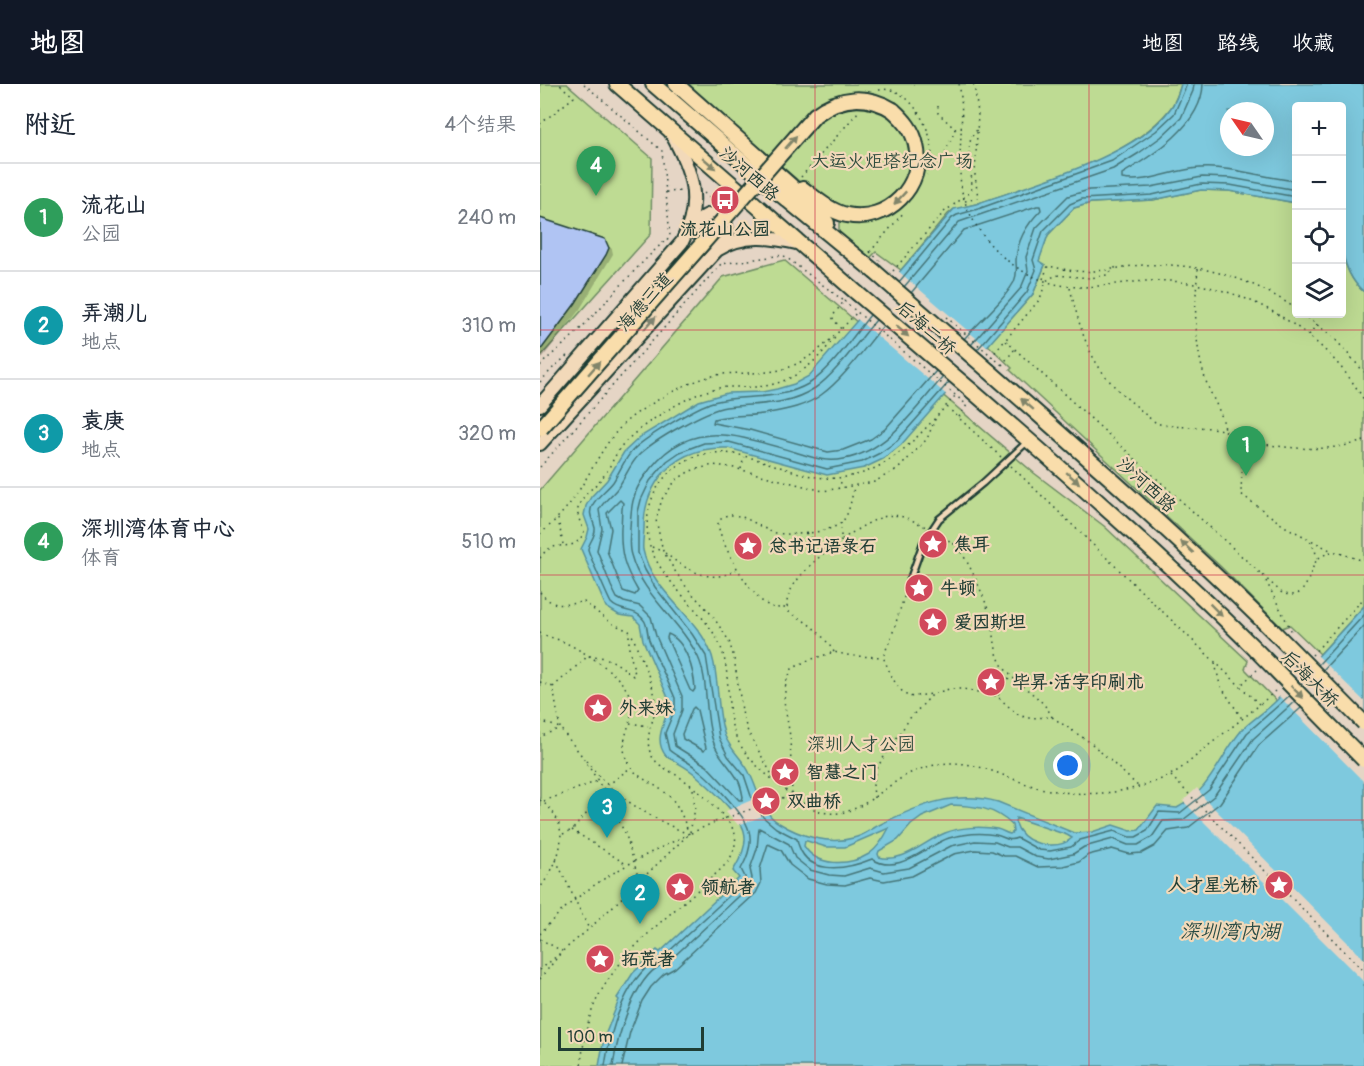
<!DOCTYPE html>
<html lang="zh">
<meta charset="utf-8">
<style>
body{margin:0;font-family:Pangolin,"LXGW WenKai TC",sans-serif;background:#f6f6f7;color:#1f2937}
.controls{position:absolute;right:18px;top:18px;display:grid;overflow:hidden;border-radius:6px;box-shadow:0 6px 24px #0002}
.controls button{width:54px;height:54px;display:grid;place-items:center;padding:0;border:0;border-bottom:2px solid #e0e1e3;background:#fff;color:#1f2937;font:30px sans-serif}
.compass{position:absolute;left:680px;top:18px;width:54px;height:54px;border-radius:50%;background:#fff;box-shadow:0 6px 24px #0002;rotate:304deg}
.scale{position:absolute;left:18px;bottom:15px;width:146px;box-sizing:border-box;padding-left:6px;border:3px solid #1f3d34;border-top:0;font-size:16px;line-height:21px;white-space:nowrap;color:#1f3d34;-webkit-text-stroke:4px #f2d9b9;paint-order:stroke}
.you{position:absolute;left:528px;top:682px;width:21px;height:21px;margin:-15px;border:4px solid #fff;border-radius:50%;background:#1a73e8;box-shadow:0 0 0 9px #1a73e833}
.badge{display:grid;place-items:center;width:39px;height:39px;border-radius:50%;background:#111827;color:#fff;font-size:20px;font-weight:700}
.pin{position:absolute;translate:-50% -50px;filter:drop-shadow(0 2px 3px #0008)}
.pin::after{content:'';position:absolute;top:32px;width:21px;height:18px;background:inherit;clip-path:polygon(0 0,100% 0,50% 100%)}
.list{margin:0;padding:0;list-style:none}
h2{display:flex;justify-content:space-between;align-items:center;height:78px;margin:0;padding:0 24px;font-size:26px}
h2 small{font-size:20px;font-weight:400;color:#747a83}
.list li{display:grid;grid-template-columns:39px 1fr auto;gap:18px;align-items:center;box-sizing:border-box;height:108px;padding:0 24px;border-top:2px solid #e0e1e3}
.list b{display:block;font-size:22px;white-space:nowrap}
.list p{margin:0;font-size:20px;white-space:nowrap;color:#747a83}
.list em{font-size:20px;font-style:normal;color:#747a83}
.icon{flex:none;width:33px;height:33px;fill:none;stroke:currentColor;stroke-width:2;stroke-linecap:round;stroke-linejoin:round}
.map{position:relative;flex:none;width:824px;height:982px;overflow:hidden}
header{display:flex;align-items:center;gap:36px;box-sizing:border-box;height:84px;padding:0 30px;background:#111827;color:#fff}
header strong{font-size:28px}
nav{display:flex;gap:33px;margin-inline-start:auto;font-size:21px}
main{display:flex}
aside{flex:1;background:#fff}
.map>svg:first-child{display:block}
.green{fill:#bedb93;stroke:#6e8c64;stroke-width:1.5}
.water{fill:#7ec9de;stroke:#58919a;stroke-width:1.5;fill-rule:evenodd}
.pier{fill:#e5d5c5}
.shadow{fill:#0003}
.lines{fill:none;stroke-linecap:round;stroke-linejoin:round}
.shore{stroke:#457578;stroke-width:1.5}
.building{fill:#b0c4f3;stroke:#1f3d34;stroke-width:1.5}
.service-casing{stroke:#1f3d34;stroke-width:9}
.secondary-casing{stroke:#1f3d34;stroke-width:16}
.primary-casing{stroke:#1f3d34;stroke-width:18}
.path{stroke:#1f3d34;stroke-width:1.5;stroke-dasharray:1.5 4.5;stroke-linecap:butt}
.service{stroke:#f2d9b9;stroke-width:4.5}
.secondary{stroke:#f2d9b9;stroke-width:12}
.primary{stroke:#f9ddab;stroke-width:14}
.primary-bridge-casing{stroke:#1f3d34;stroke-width:18;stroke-linecap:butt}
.path-bridge{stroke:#1f3d34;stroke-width:1.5;stroke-dasharray:1.5 4.5;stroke-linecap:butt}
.primary-bridge{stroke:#f9ddab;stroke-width:14}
.oneway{fill:#81856a}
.oneway2{fill:#7e8370}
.grid{fill:none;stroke:#d1495b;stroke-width:1.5;stroke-opacity:0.55}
.labels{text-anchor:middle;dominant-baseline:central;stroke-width:4.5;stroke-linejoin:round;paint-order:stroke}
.park-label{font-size:18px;fill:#2f4d3e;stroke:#f2d9b9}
.street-label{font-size:18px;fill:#1f3d34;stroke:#f2d9b9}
.poi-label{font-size:18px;font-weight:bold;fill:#1f3d34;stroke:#f2d9b9;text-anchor:start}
.water-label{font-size:20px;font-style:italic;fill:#284b45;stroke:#f2d9b9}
</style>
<header>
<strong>地图</strong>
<nav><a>地图</a><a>路线</a><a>收藏</a></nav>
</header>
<main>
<aside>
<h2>附近<small>4个结果</small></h2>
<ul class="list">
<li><span class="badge" style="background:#2e9e5b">1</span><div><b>流花山</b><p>公园</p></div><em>240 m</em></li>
<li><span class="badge" style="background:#0f9aa8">2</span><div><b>弄潮儿</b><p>地点</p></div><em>310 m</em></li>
<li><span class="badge" style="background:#0f9aa8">3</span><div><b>袁庚</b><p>地点</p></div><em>320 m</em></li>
<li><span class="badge" style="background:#2e9e5b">4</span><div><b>深圳湾体育中心</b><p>体育</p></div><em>510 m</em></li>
</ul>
</aside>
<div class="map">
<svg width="824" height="982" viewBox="0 0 824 982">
<rect width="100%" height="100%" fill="#e5d5c5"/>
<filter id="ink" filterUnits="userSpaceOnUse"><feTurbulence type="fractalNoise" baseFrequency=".0167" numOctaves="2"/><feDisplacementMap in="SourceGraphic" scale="12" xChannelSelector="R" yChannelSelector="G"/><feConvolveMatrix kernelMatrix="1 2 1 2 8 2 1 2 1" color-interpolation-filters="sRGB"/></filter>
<g filter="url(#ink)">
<path class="green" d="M0,0H27L112,74L111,150L0,273Z
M146,0H641V1C638,9 635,20 629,26C589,76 495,99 436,120L413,126L408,130L361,186L336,168L329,175L299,148V136L261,99Z
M661,106L689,107L756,119V230H802V167C806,183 811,197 824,208V522L780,570L750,541L742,544L681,483L470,286L472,284L448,261L493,210L505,181L498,178L508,151L534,124L551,119L613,116Z
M244,176L494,389L564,442L708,577L705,585L824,706V982H0V406L183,193Z"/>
<path class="water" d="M641,0H824V208C811,197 806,183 802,167V22H756V119L689,107L661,106L613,116L551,119L534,124L508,151L499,177L505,181L493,210L361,361L343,375L324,384L287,391L188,364C161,363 137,371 120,393C108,410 104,424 104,444C104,451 102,459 103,466C112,509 159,532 172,572C180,598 176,627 185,652C191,667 204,676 210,690C219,708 221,728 239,739C260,752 289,761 313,754C324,752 332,744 341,740C379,721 416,706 458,718L534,749L552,748L573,741L591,747L599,746L617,722L637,724C670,707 679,674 701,647C711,636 725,628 736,617C766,586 795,554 824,522V982H59L64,954L79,916L77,914L93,889L117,866L120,868L199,794L193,787C200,775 208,761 204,747C200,732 170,703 158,693C149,684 137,679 126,672C111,653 129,636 129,616L103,556L100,540L93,533L79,531L66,523L41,465L47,453L49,445L44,431L46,422L51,413L67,396L84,368L100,353L159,317L187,309L222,308L237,305L254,300L269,292L414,125L436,120C491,100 596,73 630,25C635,19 639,8 641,0ZM689,27H725V63H689ZM411,721C435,722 454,723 472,741L473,748L470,750C465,749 462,746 457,745C441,742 420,743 405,749C384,757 363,780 339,773L338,770L339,767L358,756L371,741L382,733ZM476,734L527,751L532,754C519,766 489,762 479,746C477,743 477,740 475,738ZM349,744C345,752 338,764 329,770C309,782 277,783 264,762L265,757H267L286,763H305Z"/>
<path class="pier" d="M357,186L449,265L408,312L316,234Z
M776,570L824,617V698L738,611Z
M657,704L665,715L824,875V898L643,717Z
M221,712L231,729L198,741L186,727Z"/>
<path class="shadow" d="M0,135L66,160L72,165L73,170L40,225L0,277Z"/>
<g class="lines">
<path class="shore" d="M663,0C662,41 613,71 582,90V95C608,100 634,85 660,84C693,82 724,94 756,97
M359,198L412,134L417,131L438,125L572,77L616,47L634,30L647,0
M364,203L419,138L573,85L599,69L621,53L641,34L653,7L654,0
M371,209L424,146L497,122H500L501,126C488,139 477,157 476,176C476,185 478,189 474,198C462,219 440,237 424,255
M336,236C320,255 295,291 275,304C245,323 219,319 186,323C166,326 114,356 99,371C89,381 85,395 76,406C70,413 63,418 59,426L62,445L57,466L71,502L77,514L84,518L100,522L111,533L116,552L142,612V626L133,650L135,662L167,682L199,716H202L203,713C202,708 201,701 198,696C190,681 177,672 172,654C164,628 169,597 158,573C140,536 102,512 91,471C88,462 90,454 90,444C91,425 92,409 104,393C146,331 196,351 255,368C272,373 286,379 304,375C348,367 375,325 403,293
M343,242C326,262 303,296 281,311C266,322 247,326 229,329C211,333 192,330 174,335L173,339L210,346L288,368L303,366L331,355L345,345L396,287
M431,261L481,204L488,187L486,173L496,144L528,112L549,106L611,103L662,93L691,94L756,106
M437,266L487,208L496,186L493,176L503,147L530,120L542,115L612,111L661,100L690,101L756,113
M409,298L357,357L340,369L322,378L287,385L189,358L164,359L140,368L127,377L110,397L101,416L98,428V469L105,486L115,503L152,550L166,572L179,654L188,672L204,691L211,712L223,733L236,744L257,755C264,793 305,786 332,775C359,792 385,762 409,754C423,750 441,748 456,751C465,753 468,758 477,754L499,766L510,767L531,763L540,756L574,747L589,753H596L607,747L619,728L640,729L669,706L707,649L749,612
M80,416L83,419C81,427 82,435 81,443C80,470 84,483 98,507L95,511L83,507L67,467L71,445L67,429Z
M128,550C146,557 154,587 155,605L153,608L150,606L127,554Z
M778,581L824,531
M783,586L824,542
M154,623L157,626L166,664L164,667L143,655L142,650L152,625Z
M65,982C70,946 87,887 124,872L203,799L205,793L201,785C219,753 209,739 187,714C177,703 168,692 156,684C148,677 137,673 129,666L125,649L135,625V614C127,595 117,576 109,556C107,549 108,540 103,535C95,524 80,529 71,519C69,516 48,468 48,465C49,458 56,452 55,444C53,435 48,431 52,422C57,412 67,406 73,398C80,387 85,373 95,364C108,352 156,323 173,318C207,309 235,319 270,299C290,287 315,250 330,231
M73,982C77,953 94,895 121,881C124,879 127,879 129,877L210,802L212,794L210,785L217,765L219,744L249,760L255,774L270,786L289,791L304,792L330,784L344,788L369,784L411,762L435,757L455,758L468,763H477L496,773L509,775L533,770L544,763L573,755L588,761H598L612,753L623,737L643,736L674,712L713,655L755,617
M82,982L90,948L102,917L111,903L124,890L135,884L216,809L221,799L220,785L228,760L241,766L250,781L268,795L287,800L305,801L330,794L344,797L372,792L414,770L435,766L452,767L464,772H475L498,783L523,782L539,778L548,771L572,765L589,770L602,769L615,762L628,747L648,744L680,719L719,661L761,624"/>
</g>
<path class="building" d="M0,134L59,153L65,155L69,164L66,171L35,220L0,267Z"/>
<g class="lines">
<g class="service-casing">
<path id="service" d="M368,501L383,459L399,435L443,399L487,358"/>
</g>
<g class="secondary-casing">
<path id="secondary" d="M151,148C155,143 159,137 164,133C176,125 186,135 187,147L177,163
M0,321L142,158C163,118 152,86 131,49
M0,360L177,166C203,149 232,153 261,160"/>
</g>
<g class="primary-casing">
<path id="primary" d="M77,0L317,209
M113,0L228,100L335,188
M136,0L250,101L287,139
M263,105C276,115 291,128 307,131C347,140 386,101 376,61C373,46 364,36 353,26
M449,287C546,372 642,457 734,548
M432,307C529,391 625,475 716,566"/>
</g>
<path class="path" d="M44,0L122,67L130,152L125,160
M419,0C427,36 413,87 425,118C443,167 490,204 543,203C572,202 600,195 629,197C708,202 784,247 824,316
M339,6C366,0 386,36 391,58C393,67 391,83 387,91
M398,22V29L415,45L422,44
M0,40L34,13L19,0
M390,87C402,75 410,61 415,45
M261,93L319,27
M126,108L143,107
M164,109L174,118
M425,117L438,114L435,91L438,29L434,0
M330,168L364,128
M658,185C654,222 654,262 666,297C671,313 683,329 685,346
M353,187L404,128L431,108C435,90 421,60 437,46
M503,195L508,182C523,185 539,189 554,187C571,186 587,182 604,181C657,178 713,194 756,225
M530,204C543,256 551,286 595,321C602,327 609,335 617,339C636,347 685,337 697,355C705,366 701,396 701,410L744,442L792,467
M763,230L794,254L824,288
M769,251L777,240
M466,257L742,509C767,518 767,493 776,477C779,472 787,470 793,467L824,477
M451,273L500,215L506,197L516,191L550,194L567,191L576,183
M462,281L474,266
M0,282C10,271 23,262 34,251C66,220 93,185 127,155
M0,298L13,284L29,270
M407,323L461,373
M419,333L427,321
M698,355C740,364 782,370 824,357
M471,382L700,602
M0,383L181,180L243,171L304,217L292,233L301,245
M201,385L204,373
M298,405L303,394
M18,435L23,460
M266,449L284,467
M0,450C13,439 24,428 34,414C55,383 68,347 100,327C125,311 154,294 183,290C205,288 225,291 247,284C275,274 299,248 318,227
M398,450C404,454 412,457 417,463C428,474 449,523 452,539C455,553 454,566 461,579C474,602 501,609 512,633
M770,457L775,466L777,474
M301,458V439
M112,463L121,467
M125,469C146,486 171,501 196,486
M0,474C16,450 32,474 44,448C43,443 39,437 38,431C35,416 54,404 62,394C71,383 75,369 84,359C102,340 145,313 170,306C185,301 200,304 215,303C252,301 276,279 297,251
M726,497L753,550
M366,507L352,551L343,573C350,588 355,604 369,613L392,610
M0,508C15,526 24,520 44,518L71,539L89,547L93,553C98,567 115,604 116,618C116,635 104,650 110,668C115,682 130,686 141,694C155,703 191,735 195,750C197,760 193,768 189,777C145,822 86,857 57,915C47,935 43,960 41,982
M245,524C238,524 232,524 226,520C210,511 178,456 178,438L184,432C201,427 217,442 232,448C247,453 289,449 301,439C310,430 311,415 314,404
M0,549C8,553 18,555 26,559C48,570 93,596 92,624C91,645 76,660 90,682C99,696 119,701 130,713C140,723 144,737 149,750
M294,568C282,549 268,538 249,528C232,499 322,436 347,432C361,429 373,437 386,443
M772,571L824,514
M675,579L680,601L703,636
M717,586L700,602L719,620
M0,598L13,603L20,644L0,653
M13,603L48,572C68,572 78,579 93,592L95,590L89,565V549
M458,611L470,593
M0,637L20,644L42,672L58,697L86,751L99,796
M90,639L108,642
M46,677C54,686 62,696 71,704C94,724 121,738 148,750
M631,692L824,887
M236,698C217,684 195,662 191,637C186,609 191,579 176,553C158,523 128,502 113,470C104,450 106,426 115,408C121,396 129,388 139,381C184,349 236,389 284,394C296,395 308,393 320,390C360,378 389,340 417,310
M63,705L90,684
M252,710L250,652L244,617L246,598L252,585L266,577L294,568L312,572L343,573
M251,711L236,698L208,648L203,633L194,574L189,557L172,531L147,504L135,487L123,467L116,436L122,415L136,396L150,387L173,381L190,383L283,407L334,398L359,384L387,355L396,333
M242,714L252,711C260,717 269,724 279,727C317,739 342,701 373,688C384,683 397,680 408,679C442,678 469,696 500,704C542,714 591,711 630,691C646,683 658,669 673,658C694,641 716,625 736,606
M334,714L333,701L338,682L370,634L393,610L409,605H423L457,612L477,630L487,634L512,633L551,659L599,703
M0,716C34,740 21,776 0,804
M4,717L58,697
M32,746L86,780
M150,748L155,725L153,705
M23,750L32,746L64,710
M16,776L49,845
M0,850C39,803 92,777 147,751
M0,855L22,867
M0,886L49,845L149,750L175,738
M0,895L20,870"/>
<use href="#service" class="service"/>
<use href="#secondary" class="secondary"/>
<use href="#primary" class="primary"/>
<g class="primary-bridge-casing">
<path id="primary-bridge" d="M335,188L449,287
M317,209L432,307
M1,344L275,31C300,12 327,10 353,26
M734,548L824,639
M716,566L824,676"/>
</g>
<path class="path-bridge" d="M330,168L340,177
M304,217L427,321
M406,233L462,281
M175,738L242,714"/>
<use href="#primary-bridge" class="primary-bridge"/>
</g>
<defs><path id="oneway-solid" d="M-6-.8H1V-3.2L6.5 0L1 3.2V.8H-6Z" transform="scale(1.5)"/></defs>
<g class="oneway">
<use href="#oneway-solid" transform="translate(251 58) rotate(-49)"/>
<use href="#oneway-solid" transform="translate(169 79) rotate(41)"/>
<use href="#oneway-solid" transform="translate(360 114) rotate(133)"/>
<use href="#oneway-solid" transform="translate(362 247) rotate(41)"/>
<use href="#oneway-solid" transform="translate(54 284) rotate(-49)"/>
<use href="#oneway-solid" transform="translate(487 320) rotate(-139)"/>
<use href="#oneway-solid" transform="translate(533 394) rotate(41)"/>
<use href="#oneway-solid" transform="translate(647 463) rotate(-137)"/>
<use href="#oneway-solid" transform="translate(676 526) rotate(45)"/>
<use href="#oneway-solid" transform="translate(757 608) rotate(45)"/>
</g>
<use class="oneway2" href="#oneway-solid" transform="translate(110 239) rotate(-48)"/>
</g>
<path class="grid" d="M275,0V982M549,0V982M0,246H824M0,491H824M0,736H824"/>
<defs>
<g id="bus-disc" transform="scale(1.5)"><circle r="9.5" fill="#d1495b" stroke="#f2d9b9"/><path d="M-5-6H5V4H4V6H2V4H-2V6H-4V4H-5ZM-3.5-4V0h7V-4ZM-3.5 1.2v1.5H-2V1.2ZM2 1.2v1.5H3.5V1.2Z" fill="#fff"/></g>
<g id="sight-disc" transform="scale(1.5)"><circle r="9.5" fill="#d1495b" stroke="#f2d9b9"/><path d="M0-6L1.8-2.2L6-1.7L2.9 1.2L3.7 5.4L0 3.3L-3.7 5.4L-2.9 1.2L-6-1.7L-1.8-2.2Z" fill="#fff"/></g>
</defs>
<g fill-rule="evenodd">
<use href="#bus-disc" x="185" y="116"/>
<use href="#sight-disc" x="393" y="460"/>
<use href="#sight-disc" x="208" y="462"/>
<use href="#sight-disc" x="379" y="504"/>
<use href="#sight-disc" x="393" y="538"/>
<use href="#sight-disc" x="451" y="598"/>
<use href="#sight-disc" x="58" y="624"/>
<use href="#sight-disc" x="245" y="688"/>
<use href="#sight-disc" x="226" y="717"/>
<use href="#sight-disc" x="739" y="801"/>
<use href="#sight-disc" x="140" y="803"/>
<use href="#sight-disc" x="60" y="875"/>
</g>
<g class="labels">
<g class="park-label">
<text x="352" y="77">大运火炬塔纪念广场</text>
<text x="321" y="660">深圳人才公园</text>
</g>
<g class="street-label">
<text transform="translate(209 90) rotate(41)">沙河西路</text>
<text transform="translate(105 218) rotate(-48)">海德三道</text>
<text transform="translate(386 244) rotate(41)">后海二桥</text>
<text transform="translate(606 401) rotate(42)">沙河西路</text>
<text transform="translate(770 595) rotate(45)">后海大桥</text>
</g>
<g class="poi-label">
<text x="185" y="145" text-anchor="middle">流花山公园</text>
<text x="414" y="460">焦耳</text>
<text x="229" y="462">总书记语录石</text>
<text x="400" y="504">牛顿</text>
<text x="414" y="538">爱因斯坦</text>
<text x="472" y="598">毕昇·活字印刷术</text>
<text x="79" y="624">外来妹</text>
<text x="266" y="688">智慧之门</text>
<text x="247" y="717">双曲桥</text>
<text x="718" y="801" text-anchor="end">人才星光桥</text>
<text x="161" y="803">领航者</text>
<text x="81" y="875">拓荒者</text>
</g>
<g class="water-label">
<text x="690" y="847">深圳湾内湖</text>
</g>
</g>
</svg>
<div class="controls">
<button>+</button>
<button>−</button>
<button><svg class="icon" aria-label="locate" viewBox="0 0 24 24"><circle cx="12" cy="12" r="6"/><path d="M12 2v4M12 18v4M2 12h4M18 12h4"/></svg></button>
<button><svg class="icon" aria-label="layers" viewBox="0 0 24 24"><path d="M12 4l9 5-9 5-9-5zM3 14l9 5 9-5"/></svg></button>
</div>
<svg class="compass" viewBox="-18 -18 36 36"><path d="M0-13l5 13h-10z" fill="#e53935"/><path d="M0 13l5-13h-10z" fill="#747a83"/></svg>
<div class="scale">100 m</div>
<div class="you"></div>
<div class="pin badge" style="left:706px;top:392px;background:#2e9e5b">1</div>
<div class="pin badge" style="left:100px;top:840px;background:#0f9aa8">2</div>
<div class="pin badge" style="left:67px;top:754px;background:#0f9aa8">3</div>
<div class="pin badge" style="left:56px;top:112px;background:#2e9e5b">4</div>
</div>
</main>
